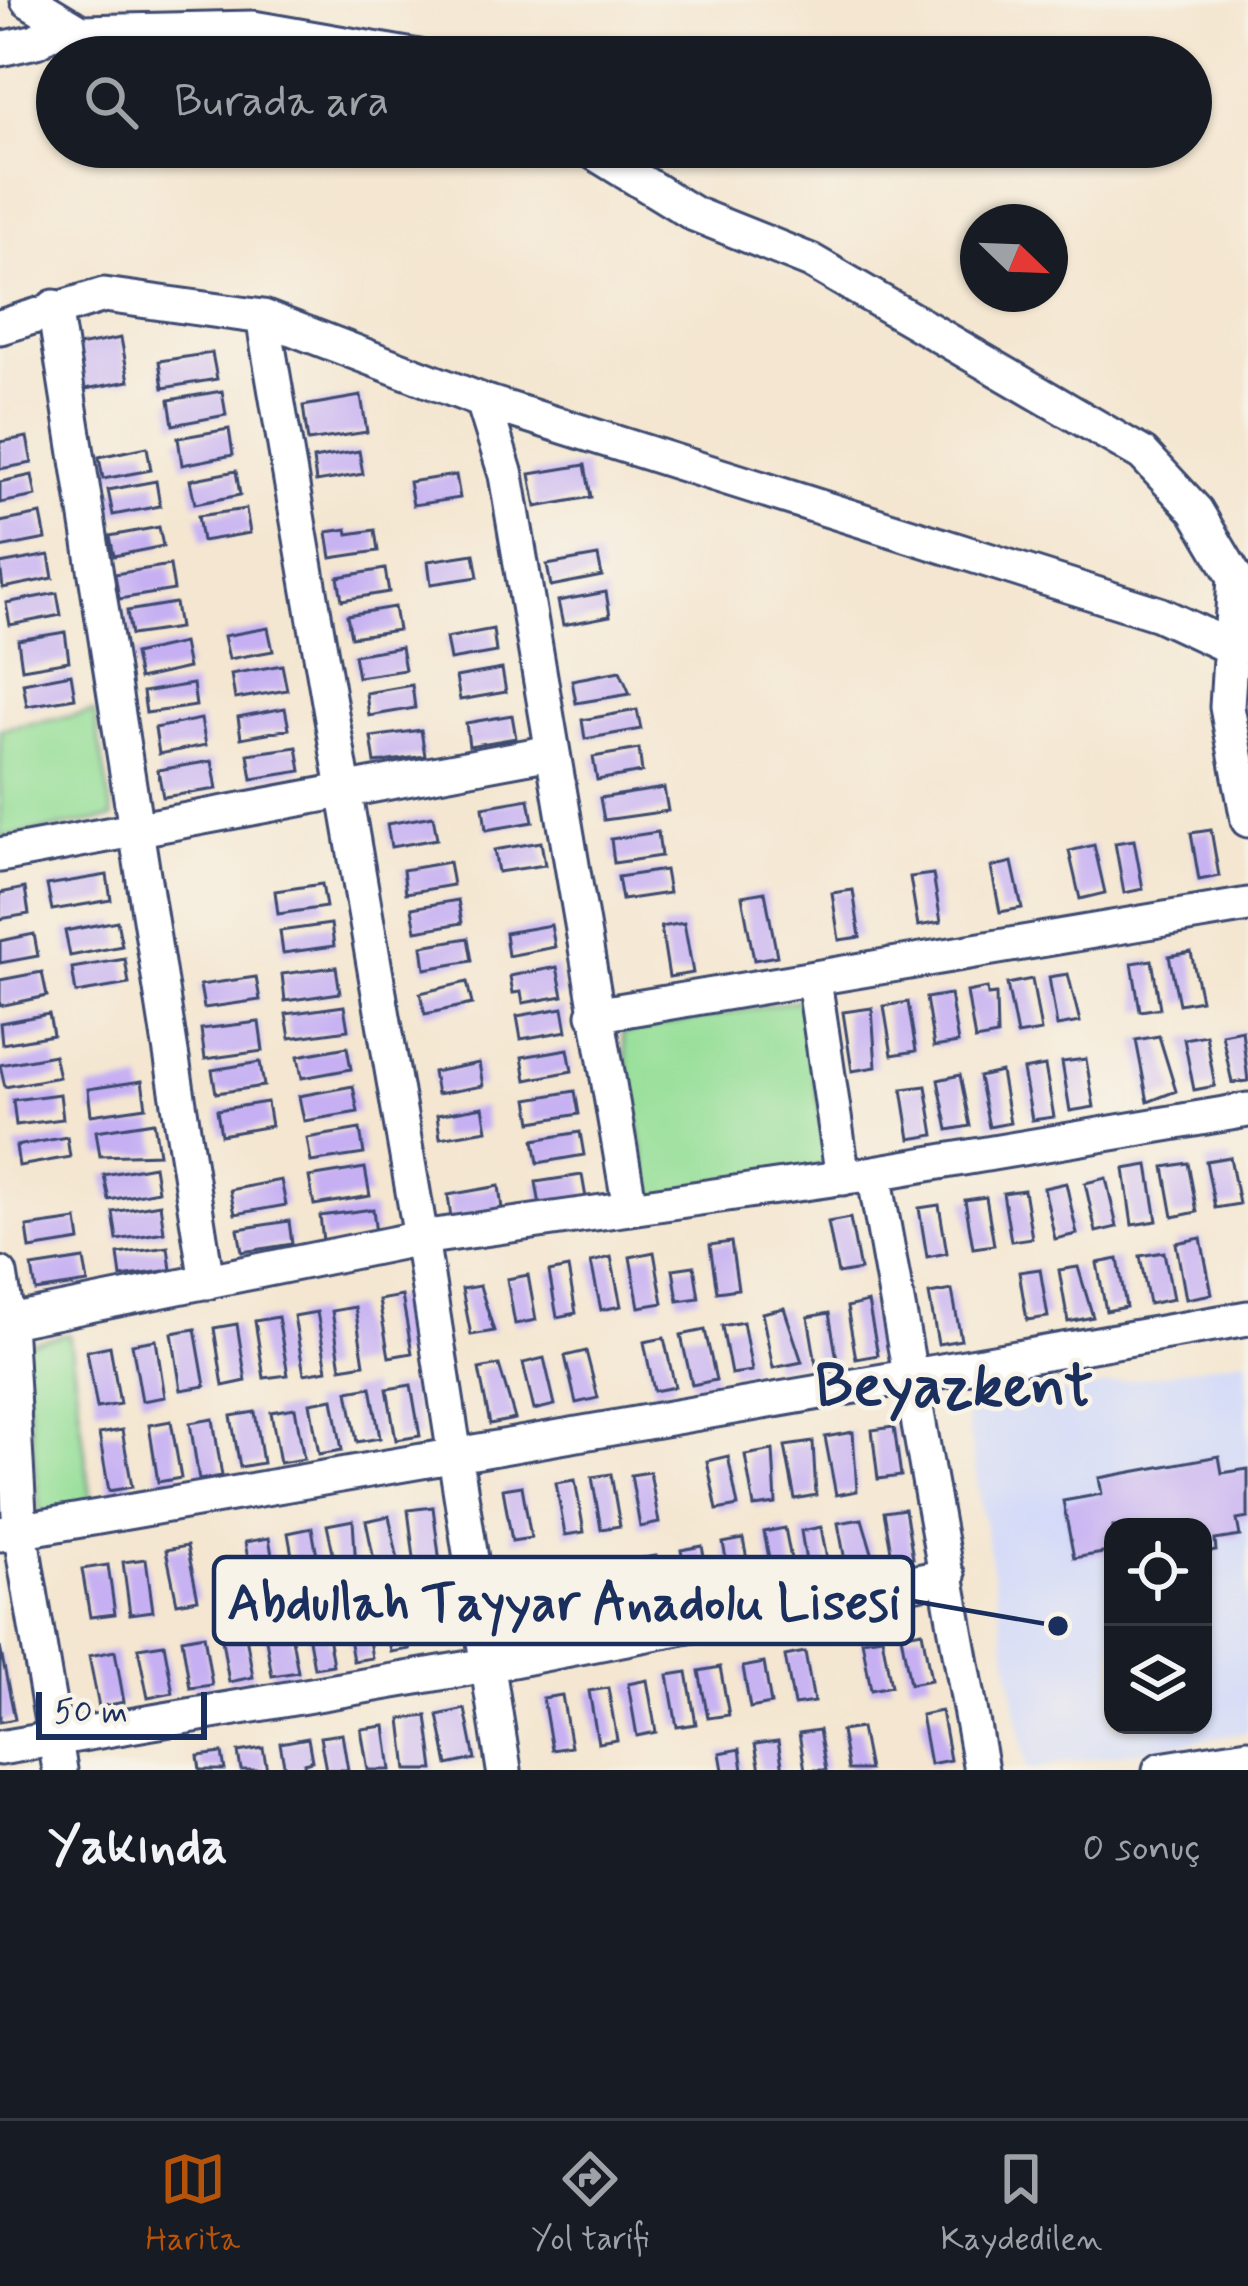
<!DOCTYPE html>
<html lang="tr">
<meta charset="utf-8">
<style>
body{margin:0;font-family:Mynerve,sans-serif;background:#242831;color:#f1f3f6}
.controls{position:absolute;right:36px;bottom:36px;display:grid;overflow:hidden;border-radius:24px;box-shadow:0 3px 9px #0004}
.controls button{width:108px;height:108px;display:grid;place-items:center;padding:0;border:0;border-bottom:3px solid #363941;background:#171b24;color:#f1f3f6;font:60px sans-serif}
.compass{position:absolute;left:960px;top:204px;width:108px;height:108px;border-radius:50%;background:#171b24;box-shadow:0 3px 9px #0004;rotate:113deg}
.scale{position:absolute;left:36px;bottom:30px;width:171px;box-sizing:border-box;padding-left:12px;border:6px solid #1b2f5e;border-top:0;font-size:33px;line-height:42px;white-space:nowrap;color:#1b2f5e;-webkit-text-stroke:9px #f7f3e8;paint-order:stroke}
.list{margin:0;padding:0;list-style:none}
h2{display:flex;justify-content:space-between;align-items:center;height:156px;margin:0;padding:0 48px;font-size:51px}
h2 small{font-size:39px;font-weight:400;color:#9ea1a6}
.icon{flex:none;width:66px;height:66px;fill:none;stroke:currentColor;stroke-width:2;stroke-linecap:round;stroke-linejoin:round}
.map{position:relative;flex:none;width:1248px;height:1770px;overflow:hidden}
.search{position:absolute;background:#171b24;box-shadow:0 3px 9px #0004;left:36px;right:36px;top:36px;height:132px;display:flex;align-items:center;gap:30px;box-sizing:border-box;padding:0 42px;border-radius:66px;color:#9ea1a6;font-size:45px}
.sheet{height:348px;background:#171b24}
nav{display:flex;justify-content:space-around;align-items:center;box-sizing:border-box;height:168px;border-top:3px solid #363941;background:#171b24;font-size:33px;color:#9ea1a6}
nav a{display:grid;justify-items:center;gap:6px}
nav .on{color:#b45309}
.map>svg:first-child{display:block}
.built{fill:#d1d9f9;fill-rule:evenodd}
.green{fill:#98df9a;stroke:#5a877c;stroke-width:3}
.building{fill:#c6b0f3}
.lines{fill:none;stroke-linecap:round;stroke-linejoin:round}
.minor-casing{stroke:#3c4a6f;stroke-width:39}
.minor{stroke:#fff;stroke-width:33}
.labels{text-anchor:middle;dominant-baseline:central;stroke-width:9;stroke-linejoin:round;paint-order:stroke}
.district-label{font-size:60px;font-weight:bold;fill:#1b2f5e;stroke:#f7f3e8}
.leader{fill:none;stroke:#1b2f5e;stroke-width:4.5}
.callout-dot{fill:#1b2f5e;stroke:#f7f3e8;stroke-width:4.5}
.callout{fill:#f7f3e8;stroke:#1b2f5e;stroke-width:4.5}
.callout-label{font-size:51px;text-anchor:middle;font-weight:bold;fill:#1b2f5e}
</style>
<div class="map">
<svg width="1248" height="1770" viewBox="0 0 1248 1770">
<rect width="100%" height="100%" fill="#f7f3e8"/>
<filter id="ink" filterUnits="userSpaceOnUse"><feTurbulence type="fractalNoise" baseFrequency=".00833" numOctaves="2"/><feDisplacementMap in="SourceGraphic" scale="24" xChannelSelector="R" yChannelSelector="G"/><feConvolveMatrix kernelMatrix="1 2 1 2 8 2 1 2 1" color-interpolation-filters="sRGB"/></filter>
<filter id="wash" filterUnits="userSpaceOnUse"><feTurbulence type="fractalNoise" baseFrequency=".004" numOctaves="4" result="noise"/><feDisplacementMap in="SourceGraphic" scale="48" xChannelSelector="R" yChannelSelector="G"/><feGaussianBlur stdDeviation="2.7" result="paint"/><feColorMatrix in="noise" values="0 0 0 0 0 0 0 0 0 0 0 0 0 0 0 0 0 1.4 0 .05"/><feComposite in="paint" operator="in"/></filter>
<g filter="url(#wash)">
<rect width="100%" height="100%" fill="#f4e6d0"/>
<path class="built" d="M1248,1358V1732L1027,1770L965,1412ZM1113,1527H1203V1725H1113Z"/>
<path class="green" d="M94,712L113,818L0,838V729Z
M799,1000L830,1165L652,1198L622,1033Z
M69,1334L92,1504L40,1515L22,1345Z"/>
<g id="blocks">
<path class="building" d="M121,338L129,381L80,390L73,347Z
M212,353L217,379L163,388L159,361Z
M222,391L226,415L173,425L169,400Z
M361,396L367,432L308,441L303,406Z
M229,429L233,455L182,465L178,438Z
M27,437L32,463L0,469V442Z
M147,447L151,470L103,479L99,457Z
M359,451L363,474L316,482L313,459Z
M585,465L591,497L536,507L530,474Z
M236,471L240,495L195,504L190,480Z
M32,475L36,496L0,503V482Z
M456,475L460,498L413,505L409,482Z
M156,481L160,506L113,515L108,490Z
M246,509L250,533L202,541L198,516Z
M41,514L46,539L0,548V522Z
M159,527L163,546L114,556L110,536Z
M347,529L348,534L375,530L378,551L331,558L327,532Z
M474,554L478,577L431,584L428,561Z
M49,555L53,578L3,588L0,564Z
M598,556L602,576L551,586L547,565Z
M170,565L174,590L119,599L115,574Z
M385,569L389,592L342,600L338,577Z
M606,592L610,616L563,625L558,601Z
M57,593L61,615L10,625L6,603Z
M175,603L179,628L131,635L127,611Z
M394,607L398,630L351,637L347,615Z
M268,628L273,651L229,659L224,636Z
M493,629L496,652L450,660L446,638Z
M65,632L69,661L22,669L18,640Z
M183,643L188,668L139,679L134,654Z
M401,647L405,670L358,677L354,655Z
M282,665L287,690L235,699L231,674Z
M502,669L506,692L460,700L456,677Z
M620,671L630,694L576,703L572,680Z
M71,674L75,698L27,706L23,683Z
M193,684L196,706L146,713L143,692Z
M412,685L415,708L369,716L366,693Z
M285,708L289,729L241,738L238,717Z
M637,710L641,729L585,739L582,720Z
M512,715L516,738L469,746L466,723Z
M201,719L206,745L159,754L155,728Z
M421,730L425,756L375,763L371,737Z
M297,747L301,771L252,779L248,754Z
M639,749L642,772L597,780L593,757Z
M212,761L217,789L163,797L158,770Z
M664,788L668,811L604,820L600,798Z
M529,799L533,822L486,830L483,807Z
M433,816L437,839L391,847L387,824Z
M1211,830L1219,876L1199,880L1191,833Z
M658,832L661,856L614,863L611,839Z
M1134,840L1143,889L1124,893L1115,843Z
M541,842L545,865L498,872L494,850Z
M1094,845L1105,893L1080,899L1069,851Z
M449,862L453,885L406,893L403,870Z
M1012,862L1022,908L1000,912L991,867Z
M665,870L669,893L622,900L618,877Z
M933,874L941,922L918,926L910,877Z
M107,875L111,900L52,910L47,885Z
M322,884L326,907L278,914L275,891Z
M25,888L29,914L0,919V893Z
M853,890L860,937L839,940L832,893Z
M765,892L777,956L754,960L742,896Z
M458,900L462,923L416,931L412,908Z
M117,921L122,946L70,956L65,931Z
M684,923L693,973L669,977L661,927Z
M331,924L334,946L283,953L280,931Z
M551,925L555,947L508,956L505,933Z
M34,934L38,956L0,963V941Z
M468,938L472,961L425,969L422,946Z
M1191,952L1201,1000L1179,1004L1169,956Z
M125,959L129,984L76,993L72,968Z
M1152,960L1160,1008L1140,1011L1132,963Z
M336,967L340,993L285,1001L282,974Z
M557,967L563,996L523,1003L521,992L513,993L510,976Z
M42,972L47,996L0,1006V980Z
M1068,974L1080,1022L1057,1026L1049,977Z
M256,977L260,1000L204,1008L200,985Z
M1032,979L1041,1031L1017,1035L1007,984Z
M467,982L472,1004L425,1014L420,993Z
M987,988L988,995L996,994L997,1036L975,1040L967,992Z
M950,994L958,1043L934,1047L926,998Z
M908,1002L916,1051L892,1055L884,1006Z
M344,1006L348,1030L290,1038L286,1014Z
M563,1008L567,1031L521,1039L517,1016Z
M872,1008L876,1067L852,1071L843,1012Z
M49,1014L53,1035L2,1044L0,1023Z
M259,1022L263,1051L205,1059L201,1029Z
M1242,1030L1248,1081L1232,1083L1222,1034Z
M1206,1035L1215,1086L1194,1090L1184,1039Z
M1159,1036L1176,1091L1148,1102L1136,1040Z
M347,1047L351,1069L302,1078L298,1056Z
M568,1049L572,1071L526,1080L522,1057Z
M54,1055L59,1077L5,1087L0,1065Z
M1086,1059L1094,1107L1070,1111L1062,1062Z
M260,1062L264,1086L216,1093L212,1070Z
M479,1063L483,1086L437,1094L433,1072Z
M1045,1066L1054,1117L1032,1120L1023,1070Z
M1001,1072L1010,1123L989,1127L979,1077Z
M960,1075L970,1126L948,1130L938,1080Z
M142,1081L146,1107L91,1115L88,1089Z
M353,1086L358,1112L304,1121L299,1096Z
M926,1086L934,1135L910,1139L902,1089Z
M575,1091L579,1114L532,1122L528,1099Z
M60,1094L63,1119L16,1125L13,1100Z
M267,1102L271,1126L221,1135L217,1110Z
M483,1107L487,1130L440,1138L437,1115Z
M154,1122L159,1154L100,1156L96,1131Z
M360,1129L364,1154L311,1162L307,1138Z
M580,1132L584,1155L538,1163L534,1140Z
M67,1137L70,1157L19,1166L16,1146Z
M1230,1157L1239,1204L1215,1208L1206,1161Z
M1188,1163L1197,1212L1173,1217L1164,1167Z
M1148,1165L1157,1221L1132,1225L1124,1169Z
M154,1166L158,1191L109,1200L104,1175Z
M365,1168L370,1196L314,1205L309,1177Z
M582,1175L586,1198L540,1205L536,1182Z
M1106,1178L1117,1227L1096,1232L1085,1183Z
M281,1180L286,1205L235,1214L230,1190Z
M1066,1183L1077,1234L1055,1239L1044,1188Z
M499,1186L502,1209L451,1218L448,1195Z
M1024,1190L1032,1238L1011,1241L1003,1193Z
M986,1197L994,1245L973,1248L965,1200Z
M160,1204L164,1232L117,1240L113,1212Z
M939,1205L947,1253L927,1257L919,1208Z
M373,1209L376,1234L323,1241L320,1216Z
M850,1218L860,1270L838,1274L828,1222Z
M77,1220L80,1241L30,1249L27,1227Z
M289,1221L292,1244L242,1252L238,1229Z
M1201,1238L1212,1294L1186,1299L1176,1243Z
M731,1242L738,1289L717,1292L710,1245Z
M168,1247L171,1270L121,1277L118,1254Z
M654,1252L663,1303L639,1307L630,1257Z
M1164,1252L1173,1299L1149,1304L1140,1256Z
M611,1257L621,1306L601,1310L591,1262Z
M84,1259L88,1283L36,1291L32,1267Z
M1118,1259L1126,1307L1106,1311L1097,1263Z
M694,1266L699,1298L678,1301L673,1269Z
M1078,1267L1093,1317L1068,1322L1059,1270Z
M568,1268L576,1313L557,1317L549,1272Z
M1040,1269L1048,1317L1027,1320L1019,1272Z
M528,1275L536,1320L515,1324L507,1279Z
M480,1286L494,1331L471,1335L462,1289Z
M952,1290L961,1340L938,1344L929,1294Z
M402,1296L412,1353L389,1357L379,1300Z
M868,1302L878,1355L856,1359L847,1307Z
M355,1307L364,1364L341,1368L332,1311Z
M784,1308L802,1362L773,1368L762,1313Z
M317,1312L327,1370L304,1374L294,1316Z
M829,1313L837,1360L816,1364L808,1317Z
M278,1317L288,1375L264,1378L255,1321Z
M743,1322L752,1371L731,1374L722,1326Z
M237,1324L246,1381L223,1386L214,1328Z
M195,1329L205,1386L181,1390L172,1333Z
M705,1330L716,1380L692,1385L681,1335Z
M664,1338L675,1387L654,1391L644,1342Z
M156,1340L165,1397L142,1401L132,1344Z
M110,1346L120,1404L97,1408L87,1351Z
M586,1351L598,1398L576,1403L565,1356Z
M544,1358L555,1405L534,1410L523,1363Z
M499,1365L515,1419L490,1424L479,1369Z
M411,1385L420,1436L396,1440L387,1389Z
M371,1387L380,1438L357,1442L348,1391Z
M333,1399L342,1450L319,1454L310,1403Z
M295,1408L304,1459L280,1463L271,1412Z
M255,1412L263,1463L240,1467L231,1416Z
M213,1419L222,1476L199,1480L190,1423Z
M171,1421L181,1478L158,1482L149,1425Z
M894,1427L901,1476L878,1479L872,1430Z
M122,1430L132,1487L109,1491L99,1434Z
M853,1432L857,1491L836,1495L825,1437Z
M813,1442L816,1495L795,1499L785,1446Z
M773,1450L776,1504L754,1507L745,1455Z
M728,1456L738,1506L717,1510L707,1461Z
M1219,1456L1222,1473L1248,1469V1518L1237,1520L1240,1536L1215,1540L1216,1551L1203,1553V1527H1113V1560L1109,1552L1074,1558L1063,1501L1102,1494L1099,1478Z
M650,1472L659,1523L640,1527L631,1475Z
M611,1474L620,1526L601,1529L592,1477Z
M575,1480L584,1532L565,1535L556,1483Z
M522,1486L531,1538L512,1541L503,1489Z
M433,1507L440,1563L415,1566L408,1510Z
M905,1509L913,1558L893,1562L884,1512Z
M389,1516L399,1565L376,1570L366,1521Z
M862,1519L876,1566L847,1571L838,1523Z
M353,1520L356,1568L337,1571L327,1525Z
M821,1527L830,1576L809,1580L801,1531Z
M312,1528L321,1579L297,1583L288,1533Z
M785,1528L795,1580L774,1584L764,1532Z
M269,1538L278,1589L254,1593L245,1542Z
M743,1539L753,1591L733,1595L723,1543Z
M187,1546L198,1599L177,1603L166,1550Z
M702,1546L711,1594L690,1598L681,1550Z
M656,1556L665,1607L646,1611L637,1559Z
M146,1559L153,1611L130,1614L123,1562Z
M108,1565L115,1614L90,1617L82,1569Z
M402,1597L410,1649L391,1652L383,1600Z
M363,1606L372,1658L353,1661L344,1609Z
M324,1613L333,1665L314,1668L305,1616Z
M288,1616L298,1672L272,1676L263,1621Z
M244,1624L253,1677L229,1682L220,1628Z
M922,1631L931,1680L910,1684L901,1635Z
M204,1635L212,1685L190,1688L182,1639Z
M882,1637L891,1686L871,1690L862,1640Z
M164,1644L173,1693L148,1698L138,1648Z
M0,1647L15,1719L0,1722Z
M115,1651L124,1702L99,1707L89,1656Z
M805,1652L814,1702L794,1705L785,1656Z
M764,1663L771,1704L750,1708L743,1667Z
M720,1667L729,1715L708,1718L699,1671Z
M687,1672L696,1724L677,1727L668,1675Z
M647,1680L656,1732L637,1736L628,1684Z
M608,1688L617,1740L598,1743L589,1691Z
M562,1695L571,1747L552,1750L543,1698Z
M465,1709L475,1759L448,1765L438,1715Z
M941,1711L950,1760L930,1764L921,1715Z
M427,1716L434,1770H407L401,1719Z
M385,1726L391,1770H368L361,1729Z
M861,1728L869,1770H848L841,1731Z
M819,1730L826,1770H805L799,1733Z
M342,1734L348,1770H326L320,1737Z
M308,1738L312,1761L304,1763L305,1770H285L280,1743Z
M778,1741L783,1770H760L755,1744Z
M263,1748L267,1770H241L238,1752Z
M740,1749L743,1770H723L720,1753Z
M222,1753L225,1770H200L198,1756Z"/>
</g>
</g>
<g filter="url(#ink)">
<use href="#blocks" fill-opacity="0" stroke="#3c4a6f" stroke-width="3"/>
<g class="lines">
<g class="minor-casing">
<path id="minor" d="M28,0L81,32L253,28L419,57
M0,49L36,41L63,25
M585,147L694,214L811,261L1143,454L1196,511L1235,577L1227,707L1248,820
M54,307L207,1282
M263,317L421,1238L504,1770
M0,327L104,295L263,317L483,401L506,475L630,1208
M483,401L1159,614L1230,647L1246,646
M0,855L551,752
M814,980L843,1178
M594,1015L1248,905
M874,1173L981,1770
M0,1274L8,1322L20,1531L60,1770
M0,1323L421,1238L874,1173L1248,1110
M0,1534L1248,1318
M0,1748L487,1665L948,1576
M1160,1770L1248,1756"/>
</g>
<use href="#minor" class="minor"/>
</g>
</g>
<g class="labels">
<g class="district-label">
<text x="954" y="1388">Beyazkent</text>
</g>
</g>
<path class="leader" d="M1058 1626L913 1601"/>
<circle class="callout-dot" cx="1058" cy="1626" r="12"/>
<rect class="callout" x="214" y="1557" width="699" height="87" rx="12"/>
<g class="callout-label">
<text x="564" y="1619">Abdullah Tayyar Anadolu Lisesi</text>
</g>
</svg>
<div class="controls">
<button><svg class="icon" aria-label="locate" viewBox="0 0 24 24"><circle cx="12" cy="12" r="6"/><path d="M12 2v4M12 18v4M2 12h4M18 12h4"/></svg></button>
<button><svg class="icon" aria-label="layers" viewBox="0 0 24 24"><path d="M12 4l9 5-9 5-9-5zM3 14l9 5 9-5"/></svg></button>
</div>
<svg class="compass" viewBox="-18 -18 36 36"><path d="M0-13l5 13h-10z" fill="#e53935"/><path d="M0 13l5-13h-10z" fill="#9ea1a6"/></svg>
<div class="scale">50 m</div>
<div class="search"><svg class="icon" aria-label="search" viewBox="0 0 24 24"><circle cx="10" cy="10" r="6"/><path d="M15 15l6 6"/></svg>Burada ara</div>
</div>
<section class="sheet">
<h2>Yakında<small>0 sonuç</small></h2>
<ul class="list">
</ul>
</section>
<nav>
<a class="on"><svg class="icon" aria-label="map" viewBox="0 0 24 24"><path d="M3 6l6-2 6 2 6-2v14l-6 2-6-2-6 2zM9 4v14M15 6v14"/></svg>Harita</a>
<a><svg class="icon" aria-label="directions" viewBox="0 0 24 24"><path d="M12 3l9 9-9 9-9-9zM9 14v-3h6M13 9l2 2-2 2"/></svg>Yol tarifi</a>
<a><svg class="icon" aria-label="saved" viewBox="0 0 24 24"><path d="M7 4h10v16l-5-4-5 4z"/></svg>Kaydedilen</a>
</nav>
